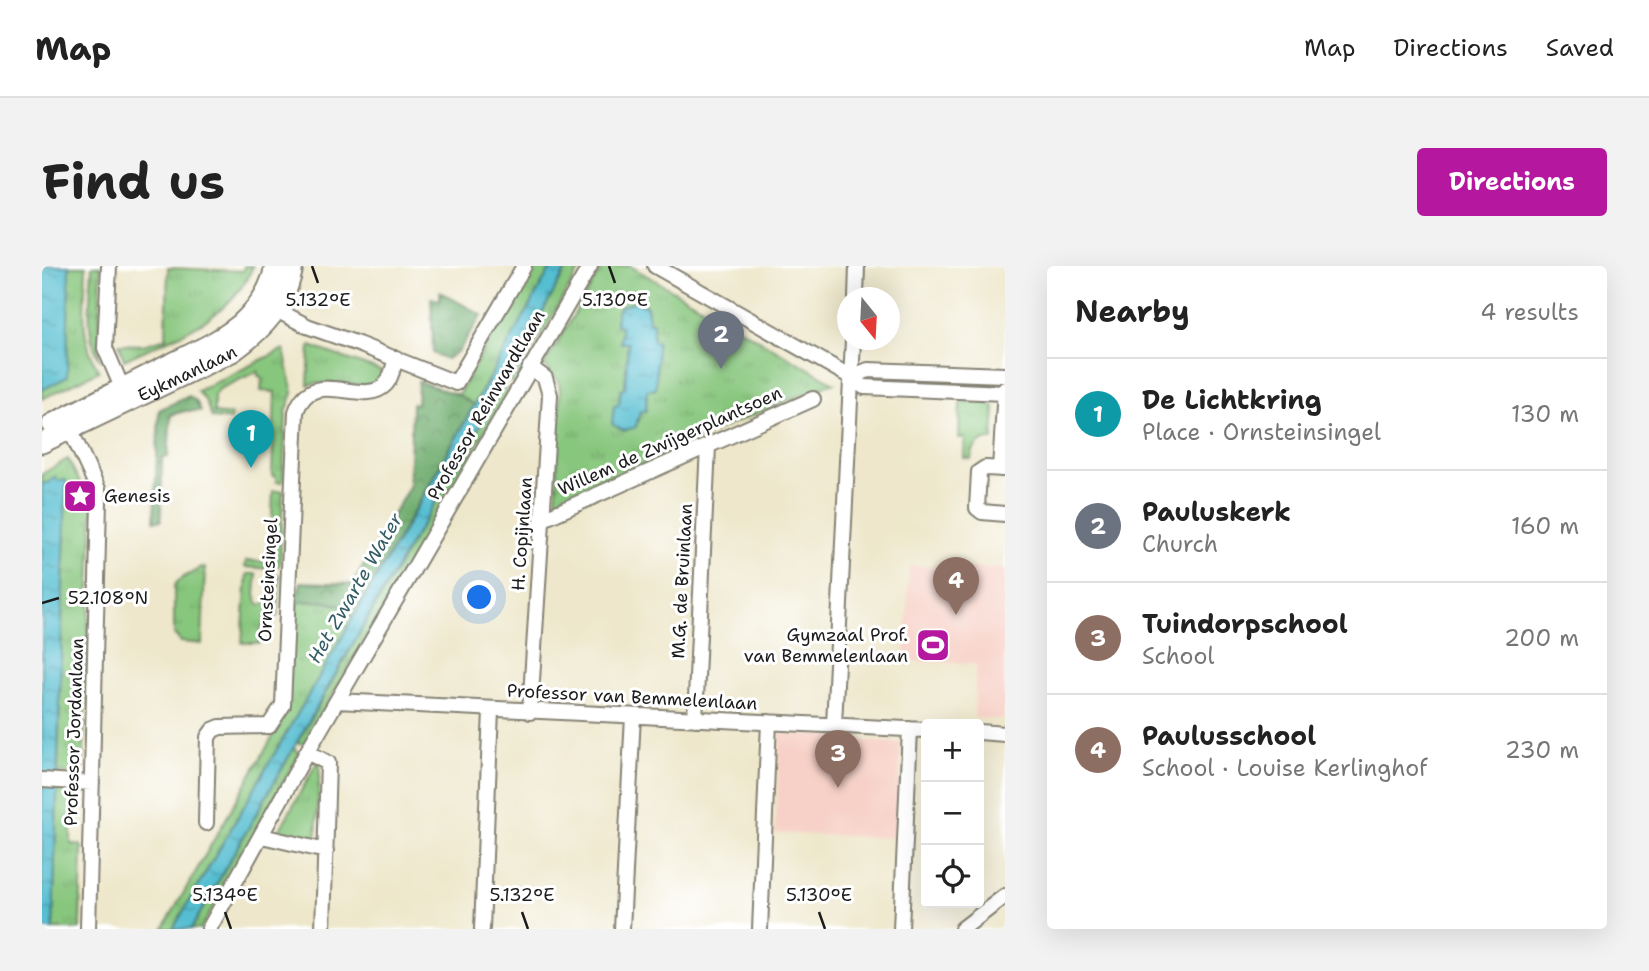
<!DOCTYPE html>
<meta charset="utf-8">
<style>
body{margin:0;font-family:"Shantell Sans",sans-serif;background:#f2f2f2;color:#222}
.controls{position:absolute;right:21px;bottom:21px;display:grid;overflow:hidden;border-radius:7px;box-shadow:0 7px 28px #0002}
.controls button{width:63px;height:63px;display:grid;place-items:center;padding:0;border:0;border-bottom:2px solid #e0e0e0;background:#fff;color:#222;font:35px sans-serif}
.compass{position:absolute;left:795px;top:21px;width:63px;height:63px;border-radius:50%;background:#fff;box-shadow:0 7px 28px #0002;rotate:162deg}
.you{position:absolute;left:438px;top:332px;width:24px;height:24px;margin:-18px;border:5px solid #fff;border-radius:50%;background:#1a73e8;box-shadow:0 0 0 10px #1a73e833}
.badge{display:grid;place-items:center;width:46px;height:46px;border-radius:50%;background:#b5179e;color:#fff;font-size:23px;font-weight:700}
.pin{position:absolute;translate:-50% -58px;filter:drop-shadow(0 2px 4px #0008)}
.pin::after{content:'';position:absolute;top:37px;width:24px;height:21px;background:inherit;clip-path:polygon(0 0,100% 0,50% 100%)}
.list{margin:0;padding:0;list-style:none}
h2{display:flex;justify-content:space-between;align-items:center;height:91px;margin:0;padding:0 28px;font-size:30px}
h2 small{font-size:23px;font-weight:400;color:#767676}
.list li{display:grid;grid-template-columns:46px 1fr auto;gap:21px;align-items:center;box-sizing:border-box;height:112px;padding:0 28px;border-top:2px solid #e0e0e0}
.list b{display:block;font-size:26px;white-space:nowrap}
.list p{margin:0;font-size:23px;white-space:nowrap;color:#767676}
.list em{font-size:23px;font-style:normal;color:#767676}
.icon{flex:none;width:38px;height:38px;fill:none;stroke:currentColor;stroke-width:2;stroke-linecap:round;stroke-linejoin:round}
.map{position:relative;flex:none;width:963px;height:663px;overflow:hidden;border-radius:7px}
header{display:flex;align-items:center;gap:42px;box-sizing:border-box;height:98px;padding:0 35px;background:#fff;border-bottom:2px solid #e0e0e0}
header strong{font-size:33px}
nav{display:flex;gap:38px;margin-inline-start:auto;font-size:24px}
.intro{display:flex;align-items:center;justify-content:space-between;box-sizing:border-box;height:168px;padding:0 42px}
h1{margin:0;font-size:49px}
.button{padding:18px 32px;border-radius:7px;background:#b5179e;color:#fff;font-size:24px;font-weight:700}
main{display:flex;gap:42px;padding:0 42px}
aside{flex:1;background:#fff;border-radius:7px;box-shadow:0 7px 28px #0002}
.map>svg:first-child{display:block}
.built{fill:#f7d1c7}
.grass{fill:url(#grass-tufts);stroke:#52714c;stroke-width:2;fill-rule:evenodd}
.forest{fill:url(#forest-crowns);stroke:#446444;stroke-width:2}
.water{fill:url(#water-ripples);stroke:#386d76;stroke-width:2}
.lines{fill:none;stroke-linecap:round;stroke-linejoin:round}
.minor-casing{stroke:#858274;stroke-width:18}
.secondary-casing{stroke:#858274;stroke-width:23}
.minor{stroke:#fff;stroke-width:14}
.secondary{stroke:#fff;stroke-width:19}
.ticks{fill:none;stroke:#1c1c1c;stroke-width:2.5}
.labels{text-anchor:middle;dominant-baseline:central;stroke-width:6;stroke-linejoin:round;paint-order:stroke}
.street-label{font-size:18px;fill:#1c1c1c;stroke:#fff}
.poi-label{font-size:18px;fill:#1c1c1c;stroke:#fff;text-anchor:start}
.water-label{font-size:19px;font-style:italic;fill:#335d64;stroke:#fff}
.ticks-label{font-size:18px;text-anchor:middle;fill:#1c1c1c;stroke:#fff;stroke-width:6;stroke-linejoin:round;paint-order:stroke}
</style>
<header>
<strong>Map</strong>
<nav><a>Map</a><a>Directions</a><a>Saved</a></nav>
</header>
<div class="intro"><h1>Find us</h1><a class="button">Directions</a></div>
<main>
<div class="map">
<svg width="963" height="663" viewBox="0 0 963 663">
<defs>
<pattern id="grass-tufts" width="24" height="20" patternUnits="userSpaceOnUse" patternTransform="scale(1.75)"><rect width="24" height="20" fill="#87c67d"/><path d="M3 7l-1-3M5 7V3M7 7l1-3M15 17l-1-3M17 17v-4M19 17l1-3" fill="none" stroke="#74aa6b"/></pattern>
<pattern id="forest-crowns" width="20" height="18" patternUnits="userSpaceOnUse" patternTransform="scale(1.75)"><rect width="20" height="18" fill="#6dab6c"/><path d="M2 6a3 3 0 1 1 6 0M12 15a3 3 0 1 1 6 0" fill="none" stroke="#598a58"/></pattern>
<pattern id="water-ripples" width="26" height="14" patternUnits="userSpaceOnUse" patternTransform="scale(1.75)"><rect width="26" height="14" fill="#55bed1"/><path d="M2 4q2-2 4 0t4 0M15 11q2-2 4 0t4 0" fill="none" stroke="#469aa9"/></pattern>
</defs>
<rect width="100%" height="100%" fill="#fff"/>
<filter id="ink" filterUnits="userSpaceOnUse"><feTurbulence type="fractalNoise" baseFrequency=".0143" numOctaves="2"/><feDisplacementMap in="SourceGraphic" scale="14" xChannelSelector="R" yChannelSelector="G"/><feConvolveMatrix kernelMatrix="1 2 1 2 8 2 1 2 1" color-interpolation-filters="sRGB"/></filter>
<filter id="wash" filterUnits="userSpaceOnUse"><feTurbulence type="fractalNoise" baseFrequency=".00686" numOctaves="4" result="noise"/><feDisplacementMap in="SourceGraphic" scale="28" xChannelSelector="R" yChannelSelector="G"/><feGaussianBlur stdDeviation="1.57" result="paint"/><feColorMatrix in="noise" values="0 0 0 0 0 0 0 0 0 0 0 0 0 0 0 0 0 1.4 0 .05"/><feComposite in="paint" operator="in"/></filter>
<g filter="url(#wash)">
<rect width="100%" height="100%" fill="#eee7cb"/>
<path class="built" d="M867,300L963,303L962,453L932,452L934,398L863,395Z
M738,467L805,470V474L859,477L854,572L733,567Z"/>
<path class="grass" d="M27,0H44C43,40 36,70 57,105L0,133V124L25,110Z
M50,0H59L57,88L59,95C41,69 49,30 50,0Z
M202,0H211C188,56 132,69 82,94L77,78L101,79L124,72L126,2L201,5Z
M490,0H510L432,139L416,129Z
M526,0H540L471,117L463,114Z
M561,0H588L792,117C701,150 613,193 525,235L514,238L518,124L517,117L502,99ZM601,37L605,41L611,76L614,123L605,124L604,145H598L597,155L582,165L570,158L583,122L586,77H579V60L574,56L575,46L578,41Z
M268,80L339,105L338,113L330,119L274,117L266,119Z
M242,83L251,127L244,146L241,216H234V211L230,210L233,126L219,125L220,111L216,110V105L177,123L172,129V147L189,149V154L170,152L163,134L155,125Z
M460,119L466,125L262,478L255,477Z
M918,136L948,137L953,143L951,173C939,173 931,180 929,193L922,192L923,172H917Z
M26,193L51,242L41,508L16,507L24,214H14L13,211L8,216L0,218V208Z
M231,225H241L238,299L231,303L203,301L204,295L228,296Z
M159,301L163,302L160,378L139,376L132,368V320C139,309 150,309 159,301Z
M205,308H215L213,328L215,336L220,339L225,336L227,329H229V325H227L229,316L228,308L238,309L236,349L219,361L218,377H200Z
M282,335L299,340L311,352L131,663H121L230,472L245,440L253,336Z
M252,482L258,487L159,663H149Z
M275,496L278,497L274,573L239,568L237,565Z
M15,521H29V578L38,579L40,581L38,663H11Z"/>
<path class="forest" d="M398,26L440,49L416,86L404,93L391,87L389,32L398,34Z
M376,115L416,129L432,139L311,352C299,332 273,335 253,336L259,316L311,318L367,221L370,138H375Z
M147,130L154,135L159,145H143L129,149L126,191L120,192L119,255H112L117,144Z"/>
<path class="water" d="M0,0H27L25,111L0,124Z
M510,0H526L427,180L348,312L149,663H131L383,228Z
M593,35L605,41L607,56H611V76L615,75L614,123L605,124L604,145H598L594,161L582,165L570,158L572,139L577,138L579,123L583,122L586,77H578L579,60L574,59L575,46L578,41Z
M14,211V214H24L11,663H0V218L8,216L10,212Z"/>
</g>
<g filter="url(#ink)">
<g class="lines">
<g class="minor-casing">
<path id="minor" d="M67,0L63,82L84,131
M613,0L809,111L822,121L963,127
M814,32L815,0
M227,40L265,60L316,78L414,117L482,0
M809,111L826,104L963,109
M25,157L56,223L57,236L46,663
M958,203L963,123
M963,203L943,202L937,206L935,242L940,246L963,248
M501,253L771,133
M295,435L884,464
M488,446L508,129L503,112L488,101
M653,453L666,180
M792,459L811,74
M937,466L963,468
M265,486L286,497L281,663
M0,514L50,517
M164,557L166,471L171,464L178,461L227,460L241,439L254,146C270,98 321,143 344,118C350,111 351,101 354,92
M220,570L284,585
M167,663L265,486L548,0
M440,663L449,444
M580,663L591,450
M718,663L727,456
M859,663L868,463
M920,663L963,630"/>
</g>
<g class="secondary-casing">
<g id="secondary">
<path d="M10,158C48,138 87,119 126,99C150,87 176,76 197,59C214,44 229,23 233,0"/>
<path id="s1" d="M0,177L190,86C221,64 245,39 251,0"/>
</g>
</g>
<use href="#minor" class="minor"/>
<use href="#secondary" class="secondary"/>
</g>
</g>
<path class="ticks" d="M270,0L276,17M567,0L573,17M0,337L17,332M183,646L189,663M480,646L486,663M777,646L783,663"/>
<defs>
<g id="sight-square" transform="scale(1.75)"><rect x="-9" y="-9" width="18" height="18" rx="4" fill="#b5179e" stroke="#fff"/><path d="M0-6L1.8-2.2L6-1.7L2.9 1.2L3.7 5.4L0 3.3L-3.7 5.4L-2.9 1.2L-6-1.7L-1.8-2.2Z" fill="#fff"/></g>
<g id="stadium-square" transform="scale(1.75)"><rect x="-9" y="-9" width="18" height="18" rx="4" fill="#b5179e" stroke="#fff"/><path d="M0-5a6.5 5 0 1 0 0 10a6.5 5 0 1 0 0-10ZM-3.5-1.8h7v3.6h-7Z" fill="#fff"/></g>
</defs>
<g fill-rule="evenodd">
<use href="#sight-square" x="38" y="230"/>
<use href="#stadium-square" x="891" y="379"/>
</g>
<g class="labels">
<g class="street-label">
<text stroke="none"><textPath href="#s1" startOffset="161">Eykmanlaan</textPath></text>
<text transform="translate(444 139) rotate(-60)">Professor Reinwardtlaan</text>
<text transform="translate(628 175) rotate(-24)">Willem de Zwijgerplantsoen</text>
<text transform="translate(480 268) rotate(-86)">H. Copijnlaan</text>
<text transform="translate(226 314) rotate(-87)">Ornsteinsingel</text>
<text transform="translate(640 315) rotate(-87)">M.G. de Bruinlaan</text>
<text transform="translate(590 431) rotate(3)">Professor van Bemmelenlaan</text>
<text transform="translate(32 466) rotate(-88)">Professor Jordanlaan</text>
</g>
<g class="poi-label">
<text x="62" y="230">Genesis</text>
<text x="866" y="369" text-anchor="end">Gymzaal Prof.<tspan x="866" dy="21">van Bemmelenlaan</tspan></text>
</g>
<g class="water-label">
<text transform="translate(313 322) rotate(-60)">Het Zwarte Water</text>
</g>
</g>
<g class="ticks-label">
<text x="276" y="40">5.132°E</text>
<text x="573" y="40">5.130°E</text>
<text x="66" y="338">52.108°N</text>
<text x="183" y="635">5.134°E</text>
<text x="480" y="635">5.132°E</text>
<text x="777" y="635">5.130°E</text>
</g>
</svg>
<div class="controls">
<button>+</button>
<button>−</button>
<button><svg class="icon" aria-label="locate" viewBox="0 0 24 24"><circle cx="12" cy="12" r="6"/><path d="M12 2v4M12 18v4M2 12h4M18 12h4"/></svg></button>
</div>
<svg class="compass" viewBox="-18 -18 36 36"><path d="M0-13l5 13h-10z" fill="#e53935"/><path d="M0 13l5-13h-10z" fill="#767676"/></svg>
<div class="you"></div>
<div class="pin badge" style="left:209px;top:202px;background:#0f9aa8">1</div>
<div class="pin badge" style="left:679px;top:103px;background:#6b7280">2</div>
<div class="pin badge" style="left:796px;top:522px;background:#8d6e63">3</div>
<div class="pin badge" style="left:914px;top:349px;background:#8d6e63">4</div>
</div>
<aside>
<h2>Nearby<small>4 results</small></h2>
<ul class="list">
<li><span class="badge" style="background:#0f9aa8">1</span><div><b>De Lichtkring</b><p>Place · Ornsteinsingel</p></div><em>130 m</em></li>
<li><span class="badge" style="background:#6b7280">2</span><div><b>Pauluskerk</b><p>Church</p></div><em>160 m</em></li>
<li><span class="badge" style="background:#8d6e63">3</span><div><b>Tuindorpschool</b><p>School</p></div><em>200 m</em></li>
<li><span class="badge" style="background:#8d6e63">4</span><div><b>Paulusschool</b><p>School · Louise Kerlinghof</p></div><em>230 m</em></li>
</ul>
</aside>
</main>
